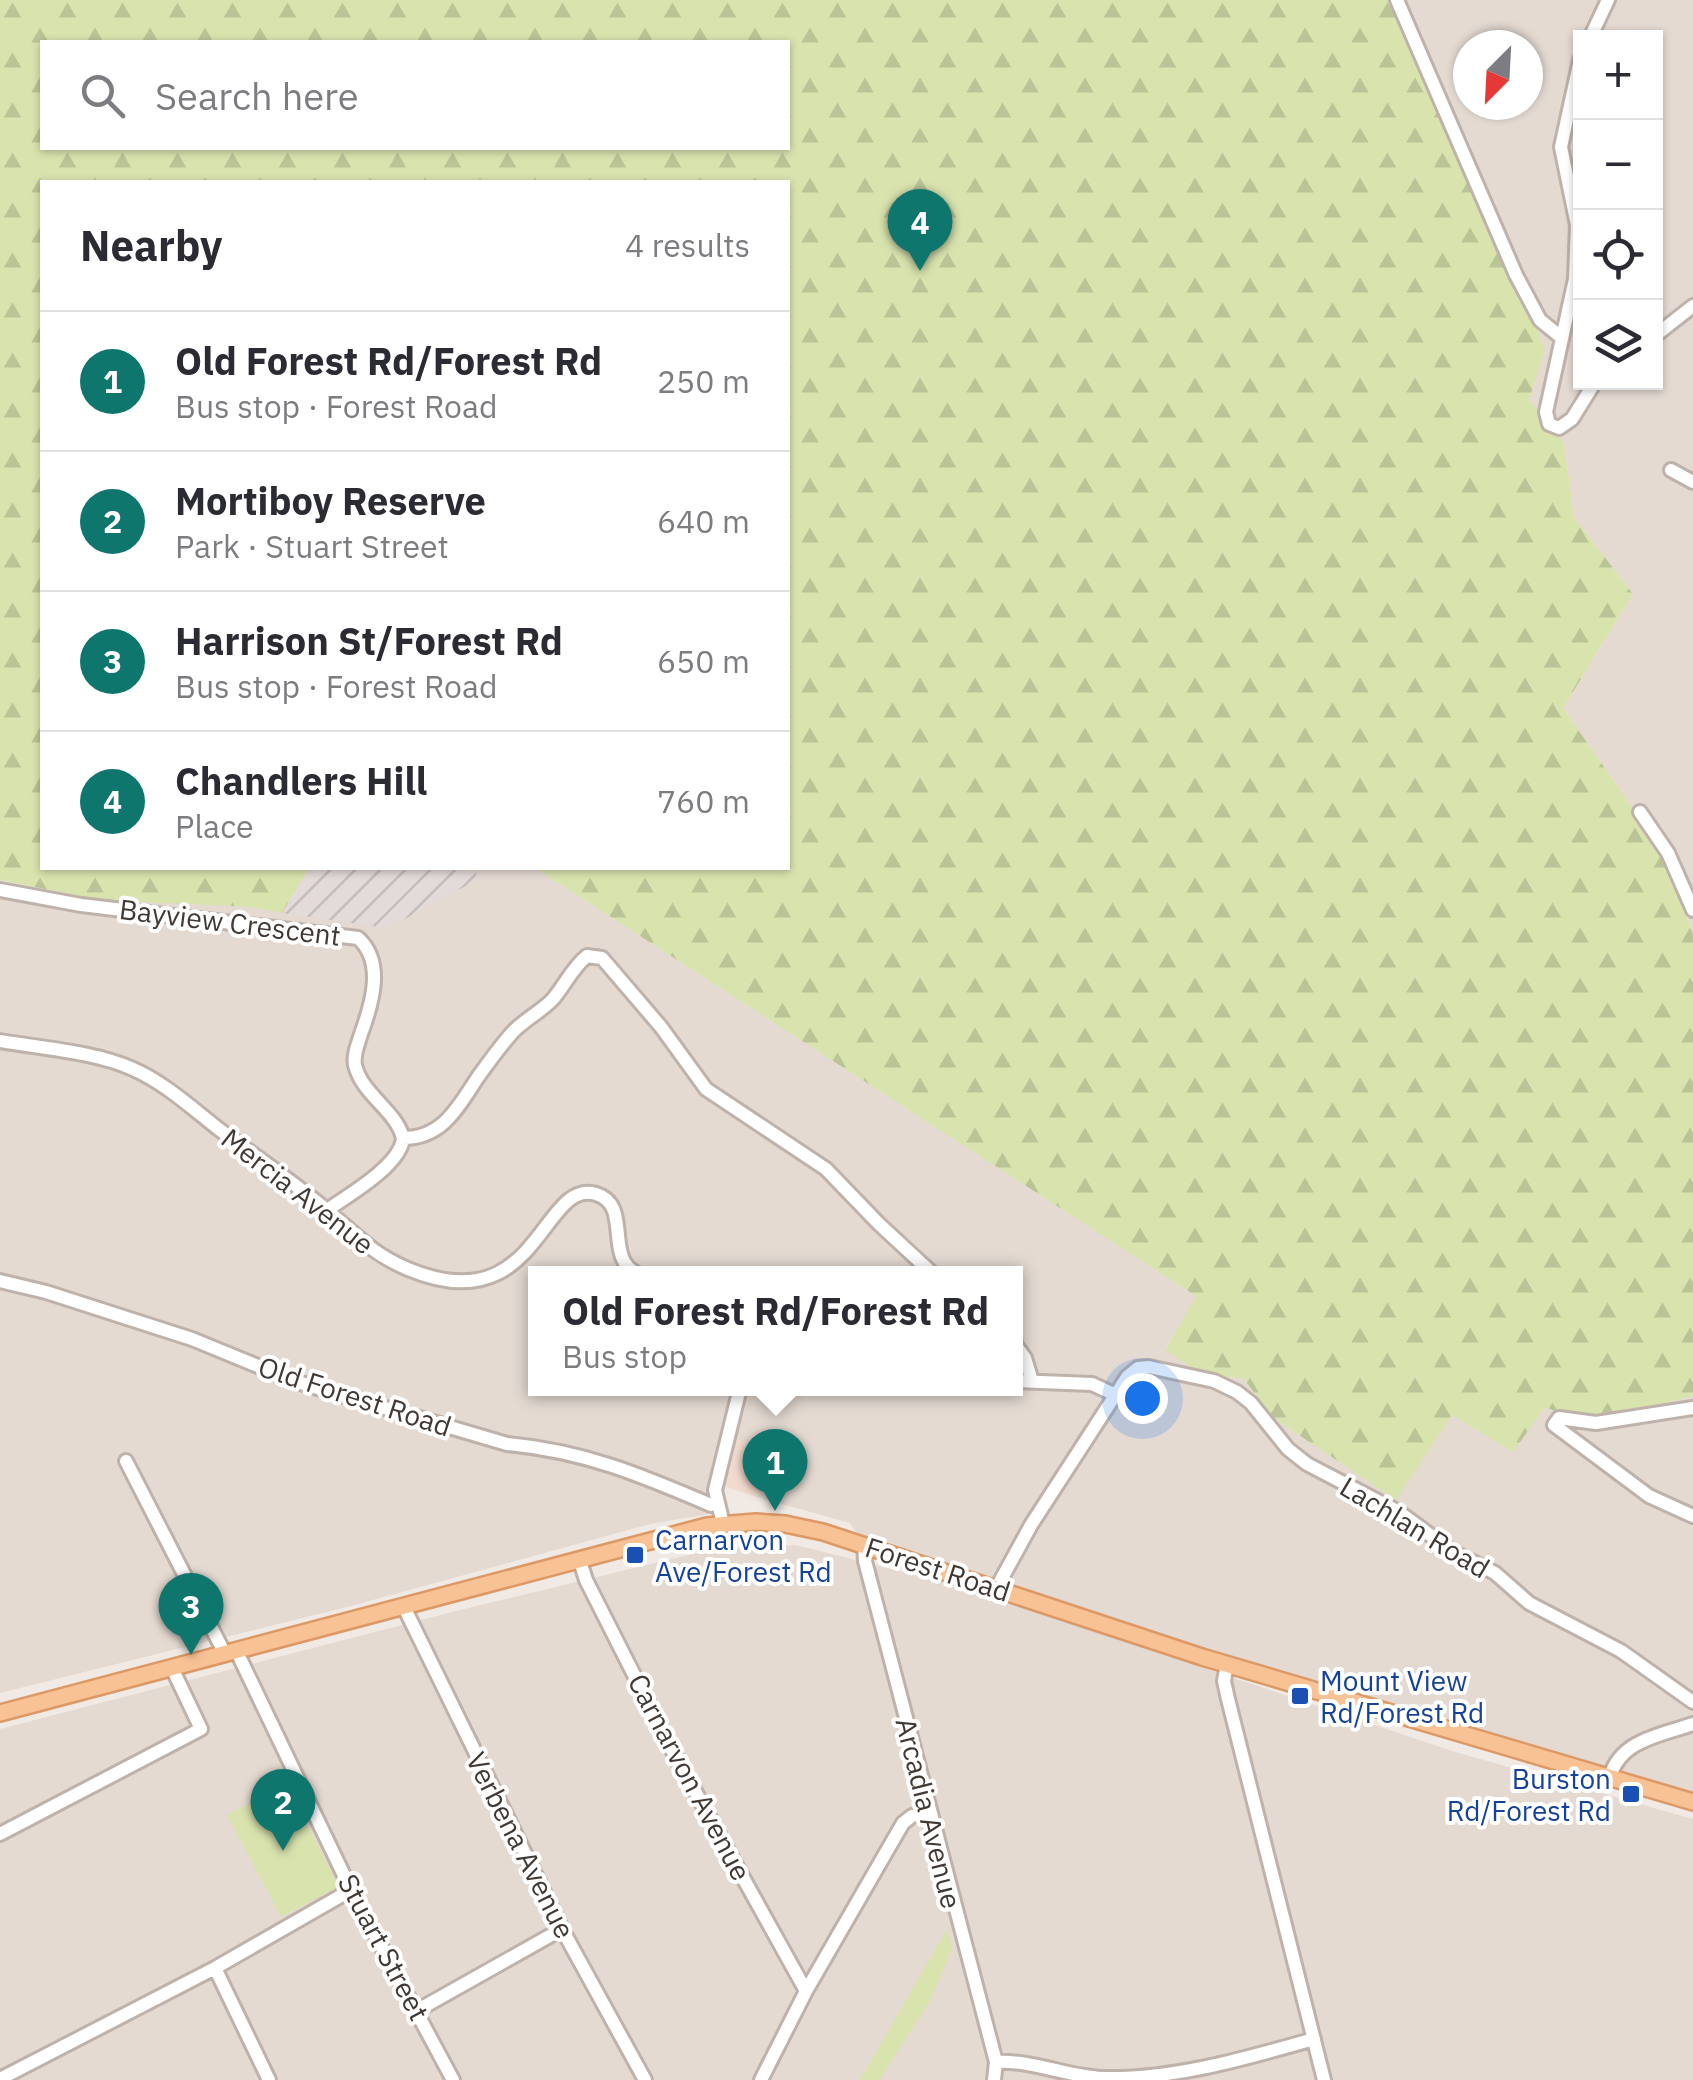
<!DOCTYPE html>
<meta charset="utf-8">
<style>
body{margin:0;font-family:"IBM Plex Sans",sans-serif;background:#f7f7f7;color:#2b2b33}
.controls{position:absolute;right:30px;top:30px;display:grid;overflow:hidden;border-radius:0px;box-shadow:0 2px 8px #0004}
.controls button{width:90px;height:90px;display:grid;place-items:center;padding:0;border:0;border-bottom:2px solid #e1e1e2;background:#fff;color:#2b2b33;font:50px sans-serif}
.compass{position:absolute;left:1453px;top:30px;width:90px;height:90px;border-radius:50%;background:#fff;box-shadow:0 2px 8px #0004;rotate:204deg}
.you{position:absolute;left:1142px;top:1398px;width:35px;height:35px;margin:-25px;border:8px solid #fff;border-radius:50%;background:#1a73e8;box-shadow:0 0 0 15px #1a73e833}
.badge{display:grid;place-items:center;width:65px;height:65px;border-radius:50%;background:#0f766e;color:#fff;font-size:32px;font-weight:700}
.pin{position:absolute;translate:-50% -82px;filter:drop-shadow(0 2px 5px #0008)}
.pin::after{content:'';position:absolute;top:52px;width:35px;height:30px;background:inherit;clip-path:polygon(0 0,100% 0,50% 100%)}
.popup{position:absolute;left:528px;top:1266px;width:495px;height:130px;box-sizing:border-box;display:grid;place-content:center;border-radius:0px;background:#fff;filter:drop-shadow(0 2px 8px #0005);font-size:32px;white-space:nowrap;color:#7c7c81}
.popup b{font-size:38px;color:#2b2b33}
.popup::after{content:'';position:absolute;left:50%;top:100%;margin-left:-20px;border:20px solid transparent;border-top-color:#fff}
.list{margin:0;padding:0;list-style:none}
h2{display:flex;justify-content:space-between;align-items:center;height:130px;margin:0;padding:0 40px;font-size:42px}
h2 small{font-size:32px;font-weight:400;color:#7c7c81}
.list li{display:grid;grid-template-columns:65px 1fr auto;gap:30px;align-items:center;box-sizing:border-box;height:140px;padding:0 40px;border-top:2px solid #e1e1e2}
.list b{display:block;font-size:38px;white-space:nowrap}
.list p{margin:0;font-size:32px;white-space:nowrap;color:#7c7c81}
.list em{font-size:32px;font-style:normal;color:#7c7c81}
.icon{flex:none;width:55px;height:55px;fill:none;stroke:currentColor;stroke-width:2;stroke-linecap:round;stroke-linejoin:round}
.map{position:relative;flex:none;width:1693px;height:2080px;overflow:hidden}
.search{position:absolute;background:#fff;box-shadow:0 2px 8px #0004;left:40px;top:40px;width:750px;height:110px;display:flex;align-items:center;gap:25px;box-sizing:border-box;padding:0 35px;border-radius:0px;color:#7c7c81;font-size:38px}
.panel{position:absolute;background:#fff;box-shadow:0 2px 8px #0004;left:40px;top:180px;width:750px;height:690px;border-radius:0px}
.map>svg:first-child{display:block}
.residential{fill:#e4dad2;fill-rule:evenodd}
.commercial{fill:#f2dacf}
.industrial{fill:url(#industrial-furrows)}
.forest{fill:url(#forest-firs);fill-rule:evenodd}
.green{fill:#d9e3ae}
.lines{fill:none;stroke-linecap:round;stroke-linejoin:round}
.minor-casing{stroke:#beb2aa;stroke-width:18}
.major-casing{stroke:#dc9966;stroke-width:20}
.minor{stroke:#fff;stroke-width:12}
.major{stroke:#f8c295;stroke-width:15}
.transit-dot{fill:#1a4fb4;stroke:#fff;stroke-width:4}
.labels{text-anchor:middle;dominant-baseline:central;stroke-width:8;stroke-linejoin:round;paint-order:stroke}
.street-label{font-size:28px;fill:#423934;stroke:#fff}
.transit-label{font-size:28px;fill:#164399;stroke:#fff;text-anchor:start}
</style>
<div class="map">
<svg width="1693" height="2080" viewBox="0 0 1693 2080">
<defs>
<pattern id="industrial-furrows" width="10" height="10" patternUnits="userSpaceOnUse" patternTransform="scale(2.5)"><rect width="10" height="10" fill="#e3dbd9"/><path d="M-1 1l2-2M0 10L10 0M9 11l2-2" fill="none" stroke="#c4bdbb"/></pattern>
<pattern id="forest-firs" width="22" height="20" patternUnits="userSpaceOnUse" patternTransform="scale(2.5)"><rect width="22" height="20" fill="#d9e3ae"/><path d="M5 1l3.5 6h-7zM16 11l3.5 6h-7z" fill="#bbc496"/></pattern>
</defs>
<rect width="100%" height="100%" fill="#f1e9e4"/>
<path class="residential" d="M1396,0H1693V934L1662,850L1563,708L1633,594L1574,517L1564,443L1529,400ZM1580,38H1656V382H1580ZM1468,45H1528V105H1468Z
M309,868H535L1197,1296L1165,1349L1202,1374L1244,1379L1272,1417L1396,1499L1452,1414L1545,1407L1644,1409L1693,1396V1802L864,1545L850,1523L757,1497L768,1450L736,1439L716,1513L650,1524L351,1606L0,1693V880L99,900ZM535,1274H1015V1388H535Z
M796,1545L963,1587L1452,1751L1693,1819V2080H0V1729L456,1611L713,1549Z"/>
<path class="commercial" d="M736,1439L769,1450L757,1497L723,1486Z"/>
<path class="industrial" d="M309,868H477L475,881L388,928L282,913Z"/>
<path class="forest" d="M0,0H1396L1545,349L1529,400L1564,443L1574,517L1633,594L1563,708L1662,850L1693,934V1396L1644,1409L1575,1419L1545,1407L1513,1452L1452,1415L1396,1500L1272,1417L1244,1379L1202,1374L1165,1350L1196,1296L535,868H788V182H42V868H309L282,913L253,907L99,900L0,880ZM42,42H788V148H42Z"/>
<path class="green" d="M286,1784L339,1887L281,1917L227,1815Z
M947,1929L952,1949L930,2001L879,2080H860Z"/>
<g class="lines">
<g class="minor-casing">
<path id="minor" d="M1397,0L1516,275L1540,320L1562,338
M1590,38L1608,0
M1580,60L1561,147L1577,225L1575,279L1546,412L1549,424L1559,428L1572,419L1595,382
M1656,335L1693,306
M1671,470L1693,482
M1640,812L1668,853L1693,910
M0,890L81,905L358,938C385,962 372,1004 361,1034C358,1044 353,1055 355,1065C362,1095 396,1110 403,1138C443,1138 458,1107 478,1077C488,1063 499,1048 511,1034C523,1020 541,1012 553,999C565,985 572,968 587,956L602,958L661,1027L706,1089L826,1169L879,1224L933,1274
M0,1041C41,1048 96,1052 133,1069C165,1083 193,1109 220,1130C256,1157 295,1183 329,1212C359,1237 371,1253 408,1269C539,1324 541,1178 596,1194C633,1205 603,1259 638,1274
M327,1210C349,1195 401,1165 403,1138
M0,1281L46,1292L192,1339L294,1381L507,1444C584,1451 641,1475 711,1505
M1015,1344L1025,1358L1032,1381
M1015,1381L1092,1384L1116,1395
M1693,1408L1596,1423L1559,1418L1554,1425L1649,1496L1693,1516
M126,1461L225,1654
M723,1524L715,1490L740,1388
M864,1545L865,1561L996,2062L994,2080
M580,1561L586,1580L671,1748L806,1991
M996,1589L1031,1525L1127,1377L1138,1368L1149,1367L1214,1381L1237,1392L1251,1403L1288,1449L1307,1464L1399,1512L1453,1552L1495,1573L1529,1603L1621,1651L1693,1702
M404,1607L562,1929L645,2080
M237,1652L351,1890L453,2080
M1227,1664L1224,1681L1228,1699L1324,2080
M1610,1777C1620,1740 1661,1735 1693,1724
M0,1834L201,1729L172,1668
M215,1968L269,2080
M418,2010L562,1929
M996,2062C1033,2060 1065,2076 1102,2078C1172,2080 1247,2058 1314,2039
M0,2079L215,1968L351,1890
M761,2080L806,1991L903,1823L912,1816L929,1812"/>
</g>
<g class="major-casing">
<path id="major" d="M0,1713L707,1526L756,1522L785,1524L823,1532L1202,1657L1693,1802"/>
</g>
<use href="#minor" class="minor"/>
<use href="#major" class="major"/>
</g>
<g class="transit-dot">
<rect x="625" y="1545" width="20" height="20" rx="5"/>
<rect x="1290" y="1686" width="20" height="20" rx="5"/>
<rect x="1621" y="1784" width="20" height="20" rx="5"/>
</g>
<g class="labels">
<g class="street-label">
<text transform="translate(230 922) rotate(7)">Bayview Crescent</text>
<text transform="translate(298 1191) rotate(38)">Mercia Avenue</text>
<text transform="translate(355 1396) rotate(18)">Old Forest Road</text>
<text transform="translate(1415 1527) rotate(31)">Lachlan Road</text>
<text transform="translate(938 1569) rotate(18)">Forest Road</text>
<text transform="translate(690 1777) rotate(62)">Carnarvon Avenue</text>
<text transform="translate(929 1813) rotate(76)">Arcadia Avenue</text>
<text transform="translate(521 1845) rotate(63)">Verbena Avenue</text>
<text transform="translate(384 1947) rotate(62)">Stuart Street</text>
</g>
<g class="transit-label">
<text x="655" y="1539">Carnarvon<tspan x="655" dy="32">Ave/Forest Rd</tspan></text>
<text x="1320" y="1680">Mount View<tspan x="1320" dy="32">Rd/Forest Rd</tspan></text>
<text x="1611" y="1778" text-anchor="end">Burston<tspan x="1611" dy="32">Rd/Forest Rd</tspan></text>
</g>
</g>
</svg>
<div class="controls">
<button>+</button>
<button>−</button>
<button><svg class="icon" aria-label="locate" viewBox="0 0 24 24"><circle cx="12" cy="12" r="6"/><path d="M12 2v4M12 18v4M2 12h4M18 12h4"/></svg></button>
<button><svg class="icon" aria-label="layers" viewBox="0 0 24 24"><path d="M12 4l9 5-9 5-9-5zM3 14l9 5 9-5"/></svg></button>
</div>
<svg class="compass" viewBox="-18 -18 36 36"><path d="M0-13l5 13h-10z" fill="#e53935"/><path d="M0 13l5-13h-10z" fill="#7c7c81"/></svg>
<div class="you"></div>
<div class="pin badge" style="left:775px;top:1511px">1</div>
<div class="popup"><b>Old Forest Rd/Forest Rd</b>Bus stop</div>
<div class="pin badge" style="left:283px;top:1851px">2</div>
<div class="pin badge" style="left:191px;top:1655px">3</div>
<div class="pin badge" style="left:920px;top:271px">4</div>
<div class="search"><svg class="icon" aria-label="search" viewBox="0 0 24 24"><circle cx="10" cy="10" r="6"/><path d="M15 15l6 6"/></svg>Search here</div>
<section class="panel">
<h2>Nearby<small>4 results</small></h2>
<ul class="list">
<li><span class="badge">1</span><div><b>Old Forest Rd/Forest Rd</b><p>Bus stop · Forest Road</p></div><em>250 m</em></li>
<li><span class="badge">2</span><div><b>Mortiboy Reserve</b><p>Park · Stuart Street</p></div><em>640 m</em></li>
<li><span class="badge">3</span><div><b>Harrison St/Forest Rd</b><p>Bus stop · Forest Road</p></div><em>650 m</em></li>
<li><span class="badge">4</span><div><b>Chandlers Hill</b><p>Place</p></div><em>760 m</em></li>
</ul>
</section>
</div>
